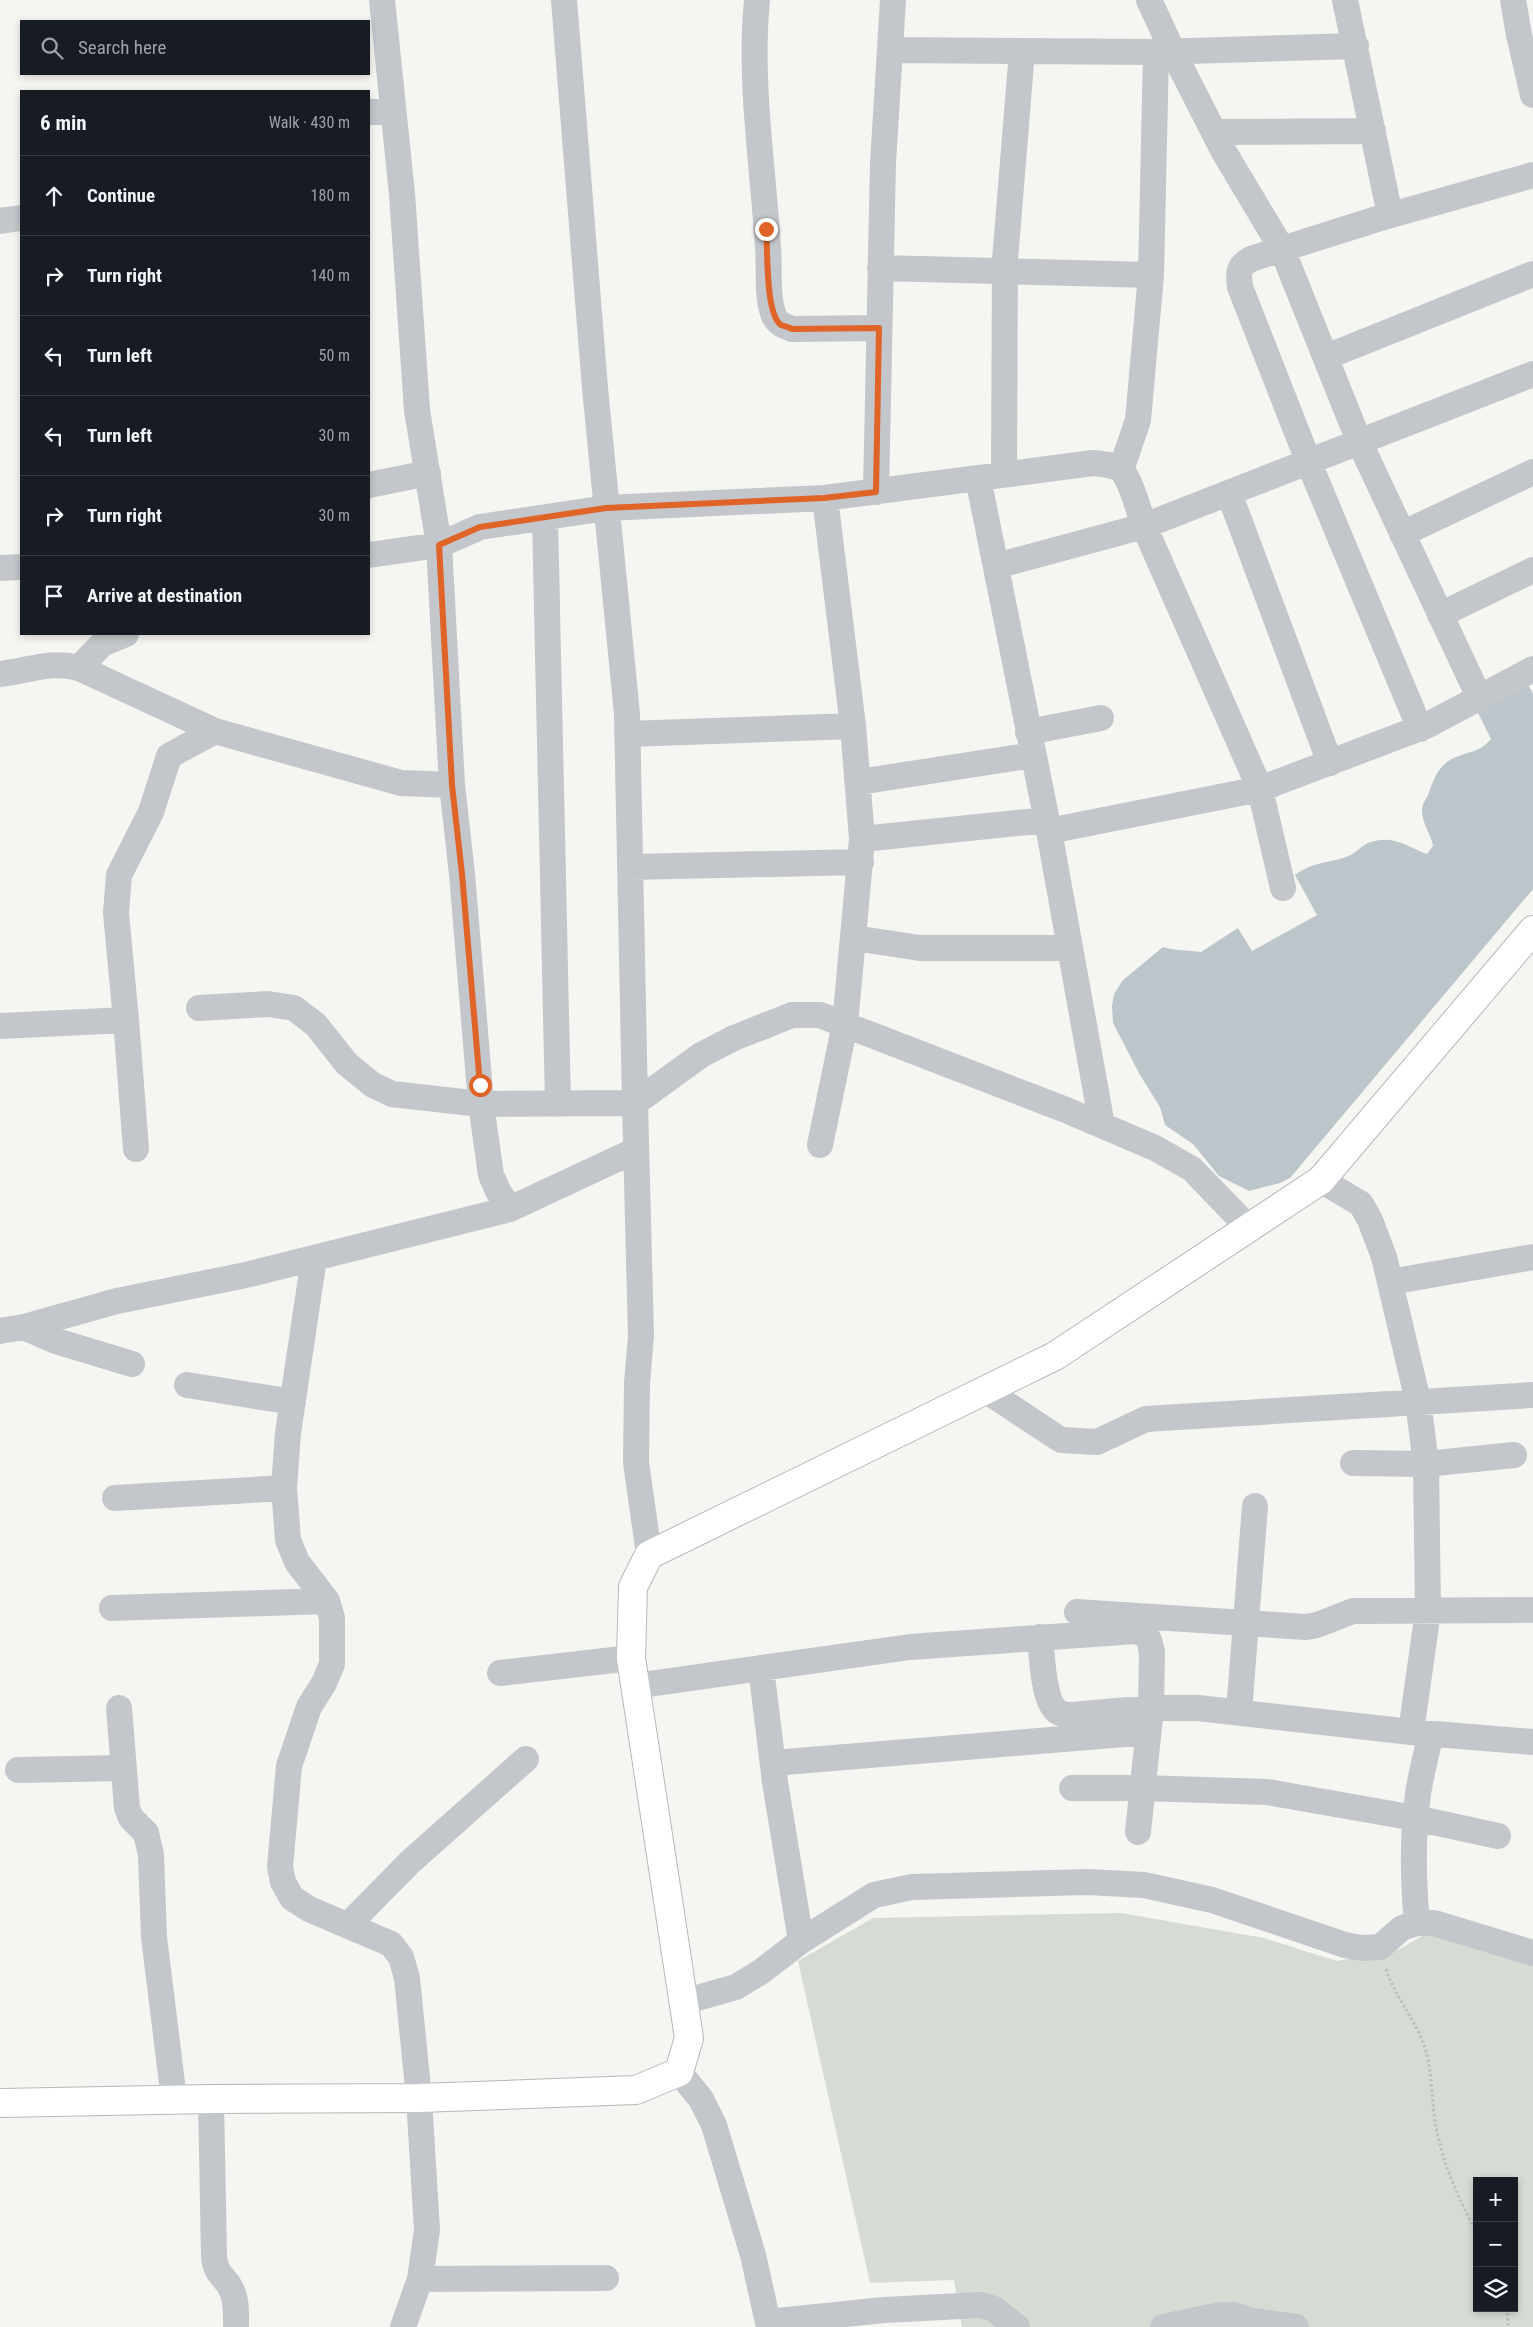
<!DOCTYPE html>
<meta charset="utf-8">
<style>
body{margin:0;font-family:"Roboto Condensed",sans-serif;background:#20242c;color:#f1f3f6}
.controls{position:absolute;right:15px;bottom:15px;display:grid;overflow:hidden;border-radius:0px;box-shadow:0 2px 8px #0003}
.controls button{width:45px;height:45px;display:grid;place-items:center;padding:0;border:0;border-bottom:1px solid #363941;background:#171b24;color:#f1f3f6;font:25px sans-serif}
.stop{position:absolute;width:15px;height:15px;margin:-11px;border:4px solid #e06327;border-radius:50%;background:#fff}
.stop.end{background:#e06327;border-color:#fff;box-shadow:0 1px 5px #0008}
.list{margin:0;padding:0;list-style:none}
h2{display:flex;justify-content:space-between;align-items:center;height:65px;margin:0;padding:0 20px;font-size:21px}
h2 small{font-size:16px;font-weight:400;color:#9ea1a6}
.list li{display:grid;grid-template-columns:32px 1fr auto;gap:15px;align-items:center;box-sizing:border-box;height:80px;padding:0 20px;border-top:1px solid #363941}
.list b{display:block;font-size:19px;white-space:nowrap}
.list em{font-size:16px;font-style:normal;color:#9ea1a6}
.icon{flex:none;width:28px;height:28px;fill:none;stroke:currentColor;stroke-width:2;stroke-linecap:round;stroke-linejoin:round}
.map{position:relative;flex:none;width:1533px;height:2327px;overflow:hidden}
.search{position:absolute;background:#171b24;box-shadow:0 2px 8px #0003;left:20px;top:20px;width:350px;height:55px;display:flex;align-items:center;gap:12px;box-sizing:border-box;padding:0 18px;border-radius:0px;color:#9ea1a6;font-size:19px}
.panel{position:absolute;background:#171b24;box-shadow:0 2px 8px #0003;left:20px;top:90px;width:350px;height:545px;border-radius:0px}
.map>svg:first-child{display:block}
.green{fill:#d6dcd3;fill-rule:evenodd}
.water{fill:#bbc5ca}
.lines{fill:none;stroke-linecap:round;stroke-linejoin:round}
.major-casing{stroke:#b4b8bc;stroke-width:30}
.path{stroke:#bbbdbf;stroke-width:3;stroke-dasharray:2.5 2.5;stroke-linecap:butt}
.minor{stroke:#c3c6ca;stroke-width:26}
.major{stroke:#fff;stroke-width:28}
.route{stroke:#e06327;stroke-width:6}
</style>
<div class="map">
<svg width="1533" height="2327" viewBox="0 0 1533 2327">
<rect width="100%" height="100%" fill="#f5f5f2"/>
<path class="green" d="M1121,1913L1264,1938L1337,1961L1398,1950L1434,1929L1533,1962V2327H962L954,2280L870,2283L798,1961L873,1918ZM1477,2181H1514V2308H1477Z"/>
<path class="water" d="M1526,681L1533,694V889L1290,1178L1280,1183L1249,1191L1219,1176L1193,1144L1165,1125L1160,1107L1140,1075L1113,1023L1112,1006L1114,994L1123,980L1163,947C1176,951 1188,950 1201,952L1238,928L1252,951L1317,915L1295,875C1315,861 1325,864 1346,857C1354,855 1360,847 1368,843C1393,834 1405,846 1427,854L1433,846C1431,834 1421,822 1422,809C1422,805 1426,799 1428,795C1434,779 1437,766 1454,758C1469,751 1479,753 1491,739L1476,709Z"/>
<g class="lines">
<g class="major-casing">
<path id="major" d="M0,2103L211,2099L419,2098L636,2090L679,2072L689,2038L631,1658L633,1587L649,1555L1055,1356L1321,1180L1533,930"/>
</g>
<path class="path" d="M1386,1969C1395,1997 1416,2020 1425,2048C1433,2073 1431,2101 1436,2127C1443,2165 1459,2199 1477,2234
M1507,2308L1508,2327"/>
<path class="minor" d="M757,0C749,83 763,165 768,248C770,269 766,295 774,316C778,324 784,326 792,329L879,328
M1149,0L1173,52L1224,152L1282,249L1359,441L1480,699
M1345,0L1390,215
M1513,0L1519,35L1533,95
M890,50L1156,52L1356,46
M369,112L393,110
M1214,132L1373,131
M0,221L21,218
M880,268L1151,275
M1326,357L1533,274
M1121,470L1138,420L1151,275L1156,52
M1004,474L1005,260L1022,51
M978,478L1049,831L1102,1125
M369,485L428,473
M876,492L883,163L893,0
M1229,493L1330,763
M545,518L558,1104
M1402,534L1533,472
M369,555L439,545L417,410L402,194L382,0
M996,566L1144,526L1533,374
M0,568L21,567
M1440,615L1533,570
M79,668L102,644L126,634
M0,674C29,671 50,660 79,668L215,731L401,783L452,785L439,545L480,527L606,508L825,498L1093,463C1102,464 1114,464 1121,470C1131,479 1139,512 1144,526L1260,789L1283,888
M1420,729L1309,463L1240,287C1238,273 1238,266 1251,259L1377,219L1533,175
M1028,732L1101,718
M627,734L853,726
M859,782L1033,755
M452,785L462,874L481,1104L491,1175L498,1191L510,1209
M1049,831L1260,789L1428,725L1533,669
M862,839L1046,820
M630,867L861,862
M854,938L920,948H1070
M199,1008L268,1004L294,1008L316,1025L347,1064L373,1085L392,1094L481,1104L635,1103L627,714L595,388L564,0
M126,1020L136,1149
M0,1026L126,1020L116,913L119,875L151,812L169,756L215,731
M820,1145L845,1024L862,839L853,726L825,498
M1321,1180L1361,1204L1370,1220L1384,1257L1418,1401L1426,1464L1428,1611L1411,1732
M314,1258L288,1433L284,1488L288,1540L297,1562L327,1601L332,1618V1664L324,1683L309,1707L289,1766L280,1867L283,1882L292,1898L309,1909L391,1944L401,1957L407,1978L419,2098L427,2230L420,2279L403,2327
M1390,1282L1533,1257
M24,1327L56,1341L132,1364
M0,1331L24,1327L117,1301L246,1275L510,1209L636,1150
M187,1385L293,1402
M985,1390L1061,1440L1097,1442L1146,1419L1533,1395
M1353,1463L1426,1464L1514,1455
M115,1498L284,1488
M649,1555L636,1462L637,1383L641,1336L635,1103L701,1055L734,1038L792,1015H820L1066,1110L1155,1148L1192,1169L1249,1228
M112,1608L327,1601
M1077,1612L1306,1627L1317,1625L1353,1611L1533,1610
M1040,1637C1042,1655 1043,1695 1054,1708C1058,1714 1065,1715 1072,1715L1151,1708H1198L1411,1732L1533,1742
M761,1668L775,1782L801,1941
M500,1673L631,1658
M635,1686L910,1647L1136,1631L1144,1634L1149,1640L1152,1652L1151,1708L1138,1832
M119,1708L127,1808L131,1818L146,1833L151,1855L154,1937L174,2099
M1239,1712L1255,1506
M773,1763L1148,1732
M18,1770L123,1768
M1072,1788H1142L1267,1792L1415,1818L1498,1836
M1417,1923C1413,1880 1412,1837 1418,1794C1421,1774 1426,1754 1431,1734
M348,1925L410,1862L526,1759
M683,2002L736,1987L762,1971L801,1941L874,1895L912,1887L1087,1882L1144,1885L1212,1900L1345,1945L1362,1948L1380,1947L1402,1928L1417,1923H1434L1533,1953
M679,2072L701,2099L714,2125L753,2255L769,2327
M211,2099L214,2257C216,2277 226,2276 232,2291C237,2302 236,2315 236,2327
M420,2279L606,2278
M768,2322L884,2310L981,2305L994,2309L1017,2327
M1163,2327L1220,2315H1233L1252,2321L1296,2327"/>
<use href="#major" class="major"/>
</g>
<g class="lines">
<path class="route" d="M480,1085L462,874L452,785L439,545L480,527L606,508L824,498L876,492L879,328L792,329C789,327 784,326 781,325C765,314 768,248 766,229"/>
</g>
</svg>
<div class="controls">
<button>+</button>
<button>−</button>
<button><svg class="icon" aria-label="layers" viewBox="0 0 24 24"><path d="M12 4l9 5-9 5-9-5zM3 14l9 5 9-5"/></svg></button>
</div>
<div class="stop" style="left:480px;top:1085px"></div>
<div class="stop end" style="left:766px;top:229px"></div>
<div class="search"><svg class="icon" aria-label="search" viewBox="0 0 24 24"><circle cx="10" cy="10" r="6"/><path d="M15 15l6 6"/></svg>Search here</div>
<section class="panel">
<h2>6 min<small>Walk · 430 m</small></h2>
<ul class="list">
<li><svg class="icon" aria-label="ahead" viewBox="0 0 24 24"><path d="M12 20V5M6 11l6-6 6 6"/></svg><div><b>Continue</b></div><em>180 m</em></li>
<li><svg class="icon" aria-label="right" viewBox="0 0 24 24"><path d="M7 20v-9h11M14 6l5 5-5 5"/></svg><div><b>Turn right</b></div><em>140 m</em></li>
<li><svg class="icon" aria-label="left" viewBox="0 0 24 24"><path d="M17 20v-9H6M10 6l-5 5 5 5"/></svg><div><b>Turn left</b></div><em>50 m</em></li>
<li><svg class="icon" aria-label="left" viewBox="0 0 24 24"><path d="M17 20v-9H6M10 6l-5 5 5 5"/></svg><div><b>Turn left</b></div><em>30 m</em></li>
<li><svg class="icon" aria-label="right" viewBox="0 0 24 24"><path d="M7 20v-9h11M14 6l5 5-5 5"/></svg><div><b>Turn right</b></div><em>30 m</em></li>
<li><svg class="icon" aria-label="arrive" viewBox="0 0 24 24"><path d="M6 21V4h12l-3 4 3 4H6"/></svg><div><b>Arrive at destination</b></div></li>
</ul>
</section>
</div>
